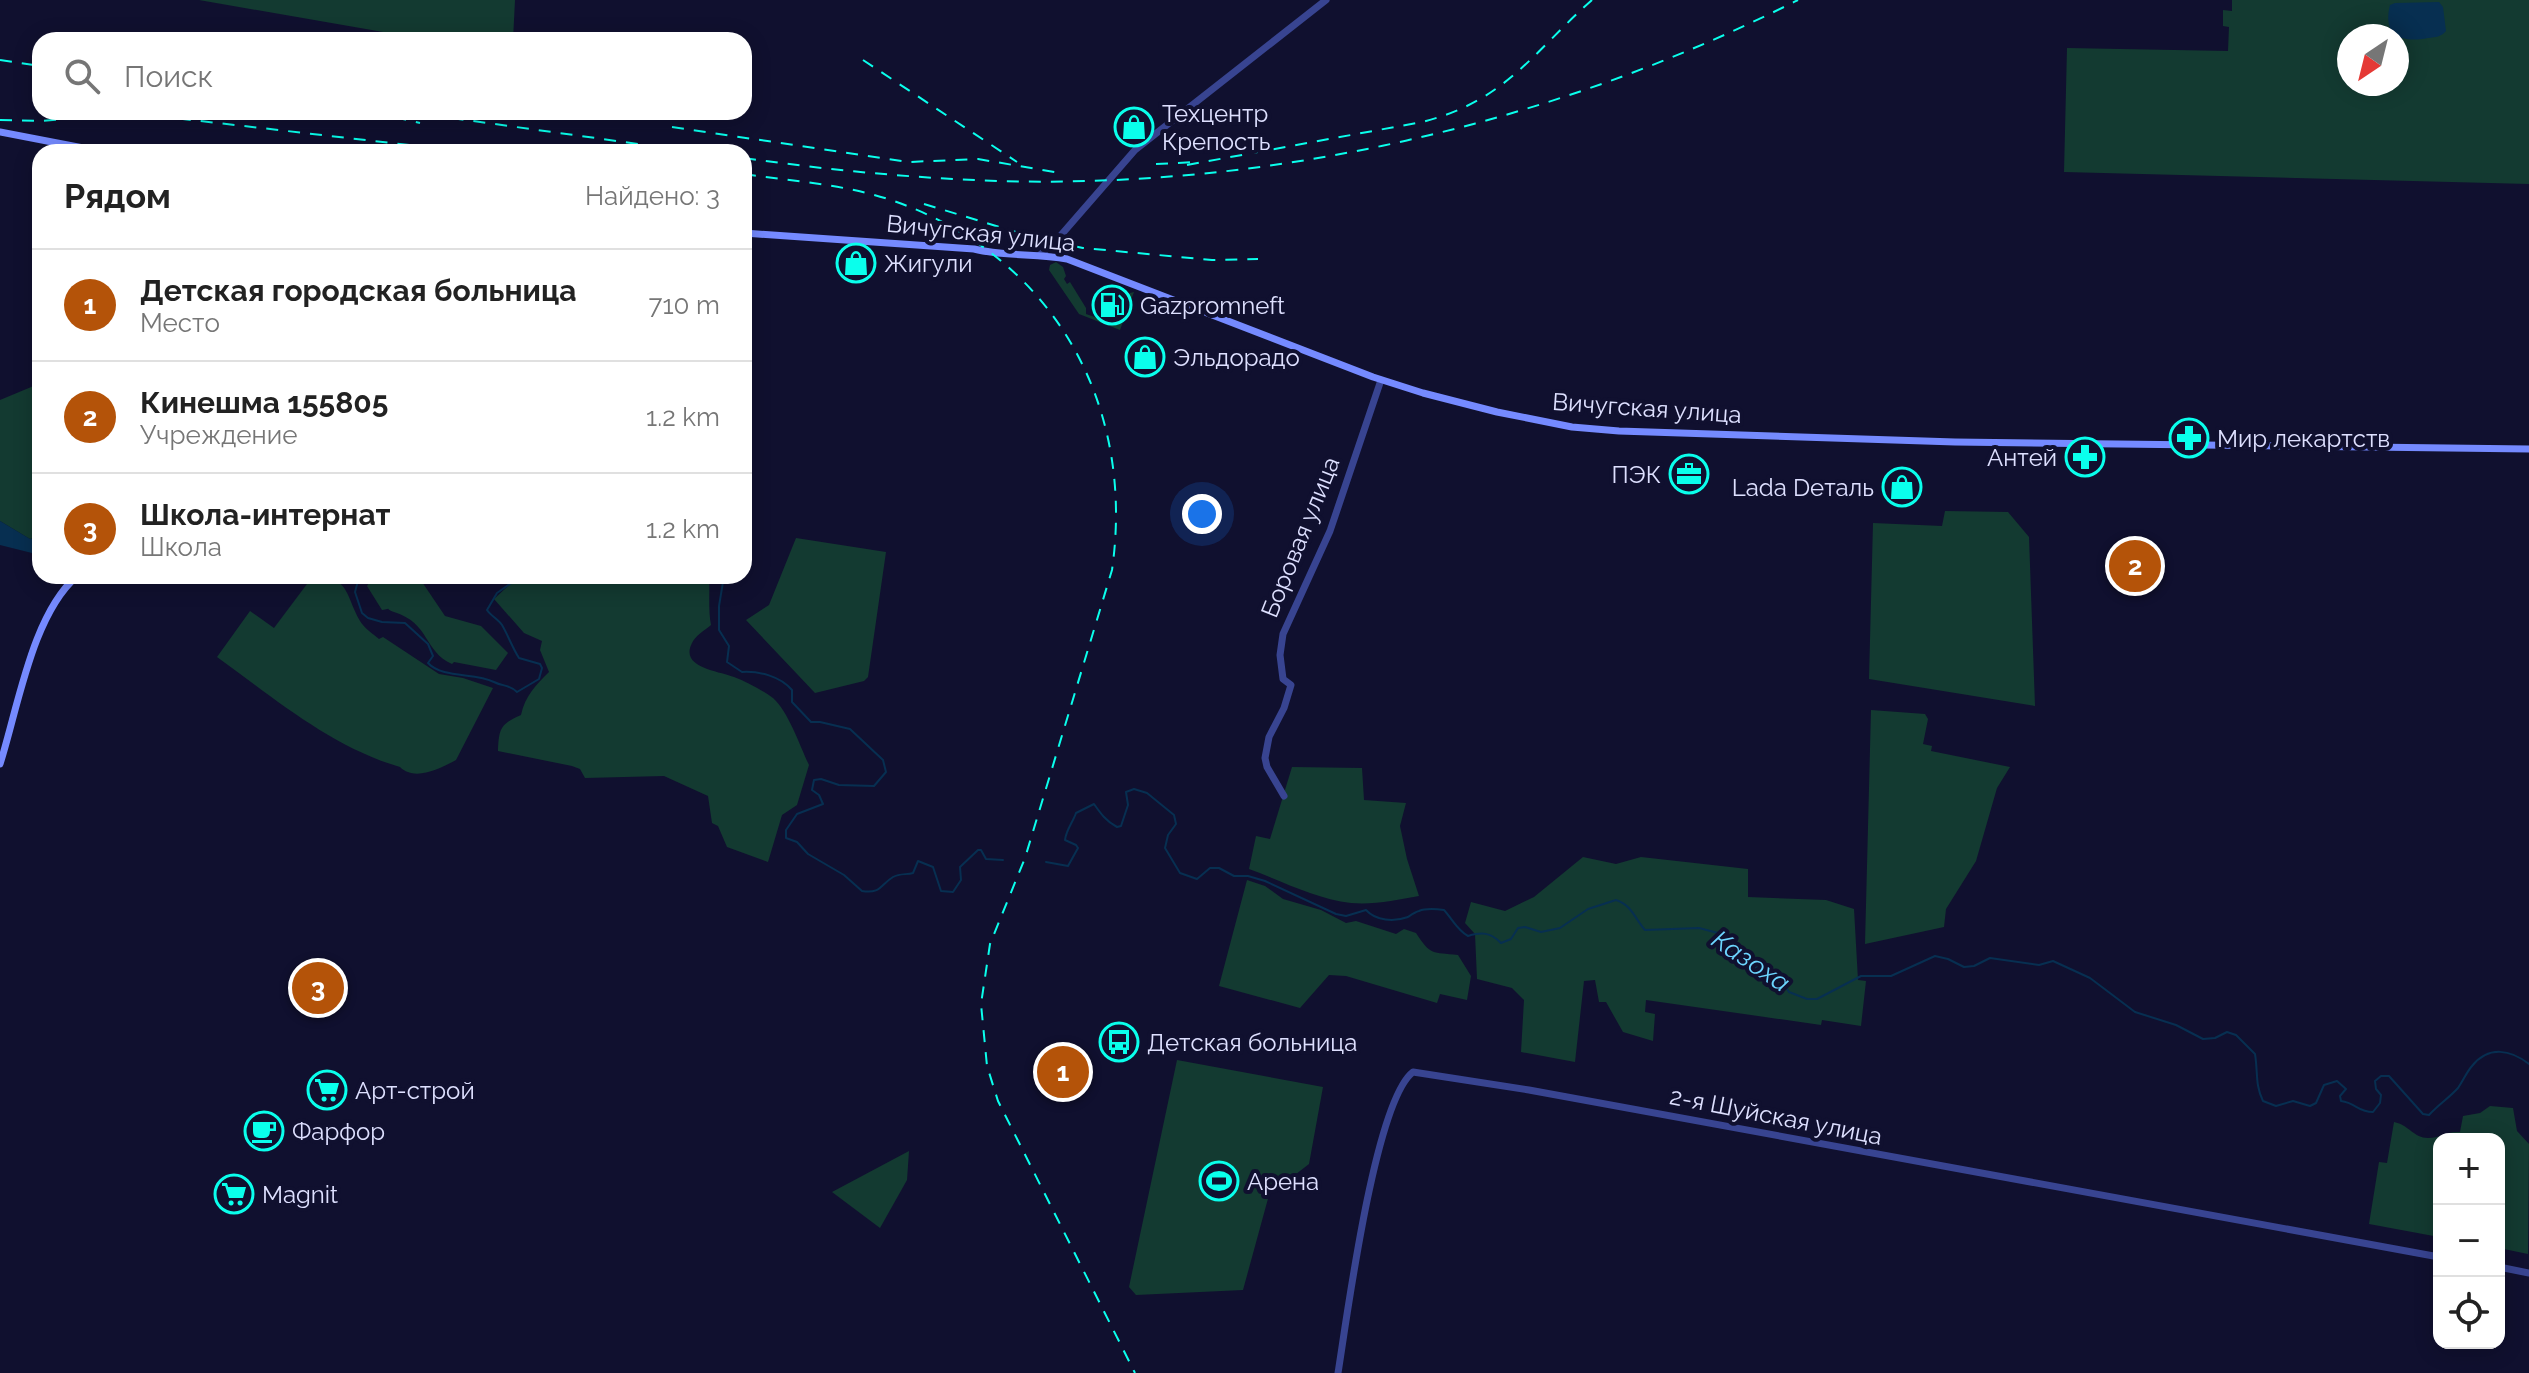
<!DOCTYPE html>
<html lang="ru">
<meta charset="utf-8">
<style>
body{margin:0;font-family:Raleway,sans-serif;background:#f2f2f2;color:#222}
.controls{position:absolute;right:24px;bottom:24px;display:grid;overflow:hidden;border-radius:16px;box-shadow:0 4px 20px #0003}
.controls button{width:72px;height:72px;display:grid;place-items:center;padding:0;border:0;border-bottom:2px solid #e0e0e0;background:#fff;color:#222;font:40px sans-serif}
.compass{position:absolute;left:2337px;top:24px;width:72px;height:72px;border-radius:50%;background:#fff;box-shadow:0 4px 20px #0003;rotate:215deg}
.you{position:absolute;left:1202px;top:514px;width:28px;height:28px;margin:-20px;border:6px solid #fff;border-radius:50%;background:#1a73e8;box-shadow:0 0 0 12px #1a73e833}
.badge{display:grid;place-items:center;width:52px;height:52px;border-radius:50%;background:#b45309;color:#fff;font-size:26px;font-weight:700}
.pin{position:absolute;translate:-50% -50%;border:4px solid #fff;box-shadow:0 2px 8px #0006}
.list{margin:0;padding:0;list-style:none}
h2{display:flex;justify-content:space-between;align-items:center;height:104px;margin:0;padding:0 32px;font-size:34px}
h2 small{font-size:26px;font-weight:400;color:#767676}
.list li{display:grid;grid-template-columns:52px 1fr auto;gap:24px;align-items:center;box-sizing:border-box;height:112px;padding:0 32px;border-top:2px solid #e0e0e0}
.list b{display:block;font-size:30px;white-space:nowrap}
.list p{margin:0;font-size:26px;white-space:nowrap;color:#767676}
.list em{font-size:26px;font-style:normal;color:#767676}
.icon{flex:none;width:44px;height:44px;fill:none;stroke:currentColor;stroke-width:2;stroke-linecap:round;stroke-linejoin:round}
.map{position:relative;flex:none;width:2529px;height:1373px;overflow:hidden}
.search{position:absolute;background:#fff;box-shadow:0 4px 20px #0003;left:32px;top:32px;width:720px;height:88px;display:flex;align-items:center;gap:20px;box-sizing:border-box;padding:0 28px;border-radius:24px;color:#767676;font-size:30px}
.panel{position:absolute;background:#fff;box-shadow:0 4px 20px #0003;left:32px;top:144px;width:720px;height:440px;border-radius:24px}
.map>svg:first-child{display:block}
.green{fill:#133a31;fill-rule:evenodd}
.water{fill:#072f51}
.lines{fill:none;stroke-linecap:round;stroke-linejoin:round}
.stream{stroke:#072f51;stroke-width:2}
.tertiary{stroke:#384491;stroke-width:7}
.secondary{stroke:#758aff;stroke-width:7}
.rail{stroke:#0affec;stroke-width:2;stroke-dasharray:12 10;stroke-linecap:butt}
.labels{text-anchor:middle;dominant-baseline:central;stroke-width:8;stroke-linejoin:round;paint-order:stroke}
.poi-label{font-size:24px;fill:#dee0ff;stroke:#10102f;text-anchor:start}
.street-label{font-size:24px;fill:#dee0ff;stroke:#10102f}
.water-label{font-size:26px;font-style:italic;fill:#6cd5ff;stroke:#10102f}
</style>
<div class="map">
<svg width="2529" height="1373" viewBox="0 0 2529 1373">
<rect width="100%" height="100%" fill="#10102f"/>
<path class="green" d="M199,0H515L513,40H429Z
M2232,0H2529V184L2064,172L2067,48L2228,51L2229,27L2223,26V10L2232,11ZM2349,36H2397V84H2349Z
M1056,262L1063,267L1066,276L1064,279L1067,284L1070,282L1086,308V314L1118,325L1130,293L1134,292L1120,330L1079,314L1049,270L1050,265Z
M36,385L40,386V464L34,473L32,511L38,518L40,532L35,538L30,539L0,521V400Z
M1945,511L2008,512L2029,537L2035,706L1869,679L1873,523L1942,526Z
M796,538L886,552L868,677L864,681L815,693L746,620L769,605Z
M313,576C350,576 345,595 360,621C364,628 373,634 379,639L383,637L439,674L463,678L493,688L456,760C441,768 415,782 400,767C331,747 274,698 217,657L250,611L274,628Z
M373,576H418L445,616L481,626L508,653L496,670L454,662L452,664C424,652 430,623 394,612C383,608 394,608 382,610L367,586Z
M519,576H709C710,593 708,610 711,625C705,630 695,636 692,643C679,668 720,671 734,677C747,682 762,690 773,698C788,711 800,746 809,765L797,805L782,815L768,862L727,847L718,826L712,823L708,796L664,776L585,778L580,769L572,766L498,751C499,729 500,724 521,715C525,696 536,685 549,672L540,650L542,641L524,633L494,599Z
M1871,710L1925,714L1928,719L1923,744L1932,746L1931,751L2010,767L1997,788L1976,861L1946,909L1944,927L1865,944Z
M1292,767L1362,768L1364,800L1406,803L1400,826L1407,859L1419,896C1397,900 1374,905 1351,903C1316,899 1282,881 1249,869L1256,836L1270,839Z
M1583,857L1616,864L1641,857L1748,869V897L1826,900L1854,909L1858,980L1866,981L1861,1026L1822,1020L1821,1025L1646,1000L1645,1012L1655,1014L1653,1041L1623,1032L1606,1002H1599L1595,980L1584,981L1575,1062L1521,1052L1524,1000L1512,988L1477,979L1475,934L1465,923L1471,902L1505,911L1534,897Z
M1247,880L1265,886L1283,899L1321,910L1346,923L1356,921L1396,934L1404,929L1416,933C1431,956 1432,952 1458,955L1471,976L1467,1000L1440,994L1437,1003L1346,976L1329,975L1300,1008L1219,986Z
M1177,1060L1323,1087L1309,1164L1269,1195L1243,1290L1136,1295L1129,1287Z
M2490,1106L2513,1108L2517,1131L2529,1144L2528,1254L2499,1248V1139H2439V1237L2369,1224L2379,1162L2387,1163L2394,1122C2409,1125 2414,1138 2428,1138C2441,1138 2445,1131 2460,1132L2463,1116L2480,1113Z
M909,1151L907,1180L880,1228L832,1192Z"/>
<path class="water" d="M2439,2L2443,7L2446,31C2441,37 2436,37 2428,38C2402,43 2382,37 2390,5L2395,3Z
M0,521L30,539L35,538L40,532V555L0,545Z"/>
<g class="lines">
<path class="stream" d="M355,576L358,581L355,592L362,613L368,618L382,622L405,623L428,644L433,656L428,663C443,679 475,672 494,682C504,687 509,684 517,692L539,679L542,668L540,664L519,658C512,647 508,635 502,625C498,619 491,616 487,610L497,593L521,576
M724,576L719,606V630L729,646L727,662L742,672C759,671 780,676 792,690V702L811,722H820L850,729L883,760L886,772L874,786L839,785L821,779L814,780L812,790L819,795L823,804L797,814L786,830V838L797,842L808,854L844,875L862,891C881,894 880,885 893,877C900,873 907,875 913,873L918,861L933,867L941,891L953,892L961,880L960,867L978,850H981L986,859L1003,860
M1046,862L1068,866L1078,848L1076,845L1065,840C1066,830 1073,822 1076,813L1094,804C1101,814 1106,821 1117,827L1121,826L1128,805L1126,792L1134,789L1147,793L1174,815L1176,824L1168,835L1165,848L1180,873L1197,879L1210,868H1219L1234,876H1248L1265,881L1336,914L1346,916L1366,910C1376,921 1394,922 1408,917C1411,915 1415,912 1419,911C1426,908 1436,909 1444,910C1453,920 1457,930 1468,936C1482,932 1490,932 1501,943L1511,939L1518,928L1525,927L1541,932L1560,928L1588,909L1616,900C1632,905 1635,919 1645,930L1699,928L1718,933L1732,942L1753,966L1782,981L1789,992L1807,999H1817L1861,976H1891L1935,956L1948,959L1964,967L1974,966L1990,958L2039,965L2053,961L2090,978L2135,1012L2176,1025L2203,1039L2215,1038L2227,1032L2236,1035L2255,1054C2258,1072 2255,1085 2263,1101L2276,1106L2293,1101L2310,1106L2316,1103L2324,1085L2337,1081L2346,1089L2340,1096L2341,1101C2356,1103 2358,1112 2373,1112L2380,1103L2381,1095L2376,1089L2375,1081L2381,1076H2389L2423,1114L2429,1115C2438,1105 2449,1098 2458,1088C2463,1081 2466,1073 2472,1066C2489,1045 2511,1050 2529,1064"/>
<path class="tertiary" d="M1040,255L1055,242L1135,150L1326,0
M1284,796L1267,767L1265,758L1269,737L1284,708L1291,685L1283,679L1280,655L1283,634L1330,531L1381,380
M2499,1267L2529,1273
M1338,1373C1347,1317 1375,1101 1413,1072L1529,1090L2439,1257"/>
<path class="secondary" d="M0,132L104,152
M744,233L974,249C1005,257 1036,253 1067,259L1373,377L1423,393L1497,412L1572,427L1619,431L1955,442L2529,449
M0,764C18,708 32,615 77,576"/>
<path class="rail" d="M0,60L40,66
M863,60L1017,162
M373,112L420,123
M408,112L696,152
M91,117L157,116L469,152
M0,120L40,121L100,116
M672,127L909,162L978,159L1060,173
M744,158C828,170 912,178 997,181C1273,189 1552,124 1798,0
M1156,164L1196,162
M1187,165L1422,122C1506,101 1532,53 1592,0
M744,174C792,181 841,184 888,199C1051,253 1136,402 1112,570L1025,858L990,944L981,1004L987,1066L998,1101L1135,1373
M924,204L1039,239L1083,248L1212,260L1258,259"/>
</g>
<defs>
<g id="shop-ring" transform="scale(2)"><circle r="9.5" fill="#10102f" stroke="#0affec" stroke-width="1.5"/><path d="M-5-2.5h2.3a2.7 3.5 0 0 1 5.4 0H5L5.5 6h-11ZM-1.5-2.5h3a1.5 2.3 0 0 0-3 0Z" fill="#0affec"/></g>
<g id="fuel-ring" transform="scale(2)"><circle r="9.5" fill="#10102f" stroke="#0affec" stroke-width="1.5"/><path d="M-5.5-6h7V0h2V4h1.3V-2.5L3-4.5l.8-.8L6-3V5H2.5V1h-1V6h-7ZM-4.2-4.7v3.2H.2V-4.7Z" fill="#0affec"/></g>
<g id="pharmacy-ring" transform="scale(2)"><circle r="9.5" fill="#10102f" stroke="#0affec" stroke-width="1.5"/><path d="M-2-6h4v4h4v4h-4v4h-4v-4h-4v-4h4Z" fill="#0affec"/></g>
<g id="office-ring" transform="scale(2)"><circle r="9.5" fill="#10102f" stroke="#0affec" stroke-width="1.5"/><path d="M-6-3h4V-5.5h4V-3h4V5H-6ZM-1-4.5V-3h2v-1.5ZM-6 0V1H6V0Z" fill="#0affec"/></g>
<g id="bus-ring" transform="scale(2)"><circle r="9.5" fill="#10102f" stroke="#0affec" stroke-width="1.5"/><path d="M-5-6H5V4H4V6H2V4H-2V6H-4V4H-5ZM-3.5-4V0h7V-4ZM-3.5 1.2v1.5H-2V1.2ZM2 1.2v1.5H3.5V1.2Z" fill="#0affec"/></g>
<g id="supermarket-ring" transform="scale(2)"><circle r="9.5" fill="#10102f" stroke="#0affec" stroke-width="1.5"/><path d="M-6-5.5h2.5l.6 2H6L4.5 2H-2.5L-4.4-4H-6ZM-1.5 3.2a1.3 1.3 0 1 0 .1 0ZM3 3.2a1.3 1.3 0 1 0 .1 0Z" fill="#0affec"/></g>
<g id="cafe-ring" transform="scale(2)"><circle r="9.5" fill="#10102f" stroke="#0affec" stroke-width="1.5"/><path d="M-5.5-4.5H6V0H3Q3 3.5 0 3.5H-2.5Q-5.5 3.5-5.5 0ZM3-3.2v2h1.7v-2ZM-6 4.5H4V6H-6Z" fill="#0affec"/></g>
<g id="stadium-ring" transform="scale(2)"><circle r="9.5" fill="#10102f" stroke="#0affec" stroke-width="1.5"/><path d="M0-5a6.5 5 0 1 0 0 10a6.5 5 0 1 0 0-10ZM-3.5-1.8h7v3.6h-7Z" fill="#0affec"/></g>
</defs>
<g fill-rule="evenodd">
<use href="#shop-ring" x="1134" y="127"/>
<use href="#shop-ring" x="856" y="263"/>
<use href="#fuel-ring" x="1112" y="305"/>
<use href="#shop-ring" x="1145" y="357"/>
<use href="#pharmacy-ring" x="2189" y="438"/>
<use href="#pharmacy-ring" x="2085" y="457"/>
<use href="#office-ring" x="1689" y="474"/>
<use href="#shop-ring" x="1902" y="487"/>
<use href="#bus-ring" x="1119" y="1042"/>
<use href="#supermarket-ring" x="327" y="1090"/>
<use href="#cafe-ring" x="264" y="1131"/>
<use href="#stadium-ring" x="1219" y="1181"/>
<use href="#supermarket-ring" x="234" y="1194"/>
</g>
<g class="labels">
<g class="poi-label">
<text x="1162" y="113">Техцентр<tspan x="1162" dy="28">Крепость</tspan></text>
<text x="884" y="263">Жигули</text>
<text x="1140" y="305">Gazpromneft</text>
<text x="1173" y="357">Эльдорадо</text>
<text x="2217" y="438">Мир лекартств</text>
<text x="2057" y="457" text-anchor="end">Антей</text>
<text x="1661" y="474" text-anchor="end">ПЭК</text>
<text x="1874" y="487" text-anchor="end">Lada Dеталь</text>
<text x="1147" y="1042">Детская больница</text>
<text x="355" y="1090">Арт-строй</text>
<text x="292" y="1131">Фарфор</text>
<text x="1247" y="1181">Арена</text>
<text x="262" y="1194">Magnit</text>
</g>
<g class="street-label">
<text transform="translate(981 233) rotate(6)">Вичугская улица</text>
<text transform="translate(1647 408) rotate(4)">Вичугская улица</text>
<text transform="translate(1300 537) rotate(-68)">Боровая улица</text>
<text transform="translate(1776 1116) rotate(11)">2-я Шуйская улица</text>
</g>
<g class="water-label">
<text transform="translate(1751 961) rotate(34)">Казоха</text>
</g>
</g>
</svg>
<div class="controls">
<button>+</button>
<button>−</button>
<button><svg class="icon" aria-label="locate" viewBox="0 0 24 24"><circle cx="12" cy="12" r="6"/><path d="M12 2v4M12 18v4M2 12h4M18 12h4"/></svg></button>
</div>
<svg class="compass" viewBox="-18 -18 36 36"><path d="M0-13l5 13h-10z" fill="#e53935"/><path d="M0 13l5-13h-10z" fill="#767676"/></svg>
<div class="you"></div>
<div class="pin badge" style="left:1063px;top:1072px">1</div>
<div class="pin badge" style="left:2135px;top:566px">2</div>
<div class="pin badge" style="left:318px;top:988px">3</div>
<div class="search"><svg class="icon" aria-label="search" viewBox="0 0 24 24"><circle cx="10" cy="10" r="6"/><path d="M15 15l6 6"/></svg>Поиск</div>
<section class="panel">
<h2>Рядом<small>Найдено: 3</small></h2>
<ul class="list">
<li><span class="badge">1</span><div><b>Детская городская больница</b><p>Место</p></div><em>710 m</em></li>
<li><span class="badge">2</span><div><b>Кинешма 155805</b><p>Учреждение</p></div><em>1.2 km</em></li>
<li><span class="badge">3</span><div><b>Школа-интернат</b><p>Школа</p></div><em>1.2 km</em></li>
</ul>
</section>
</div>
